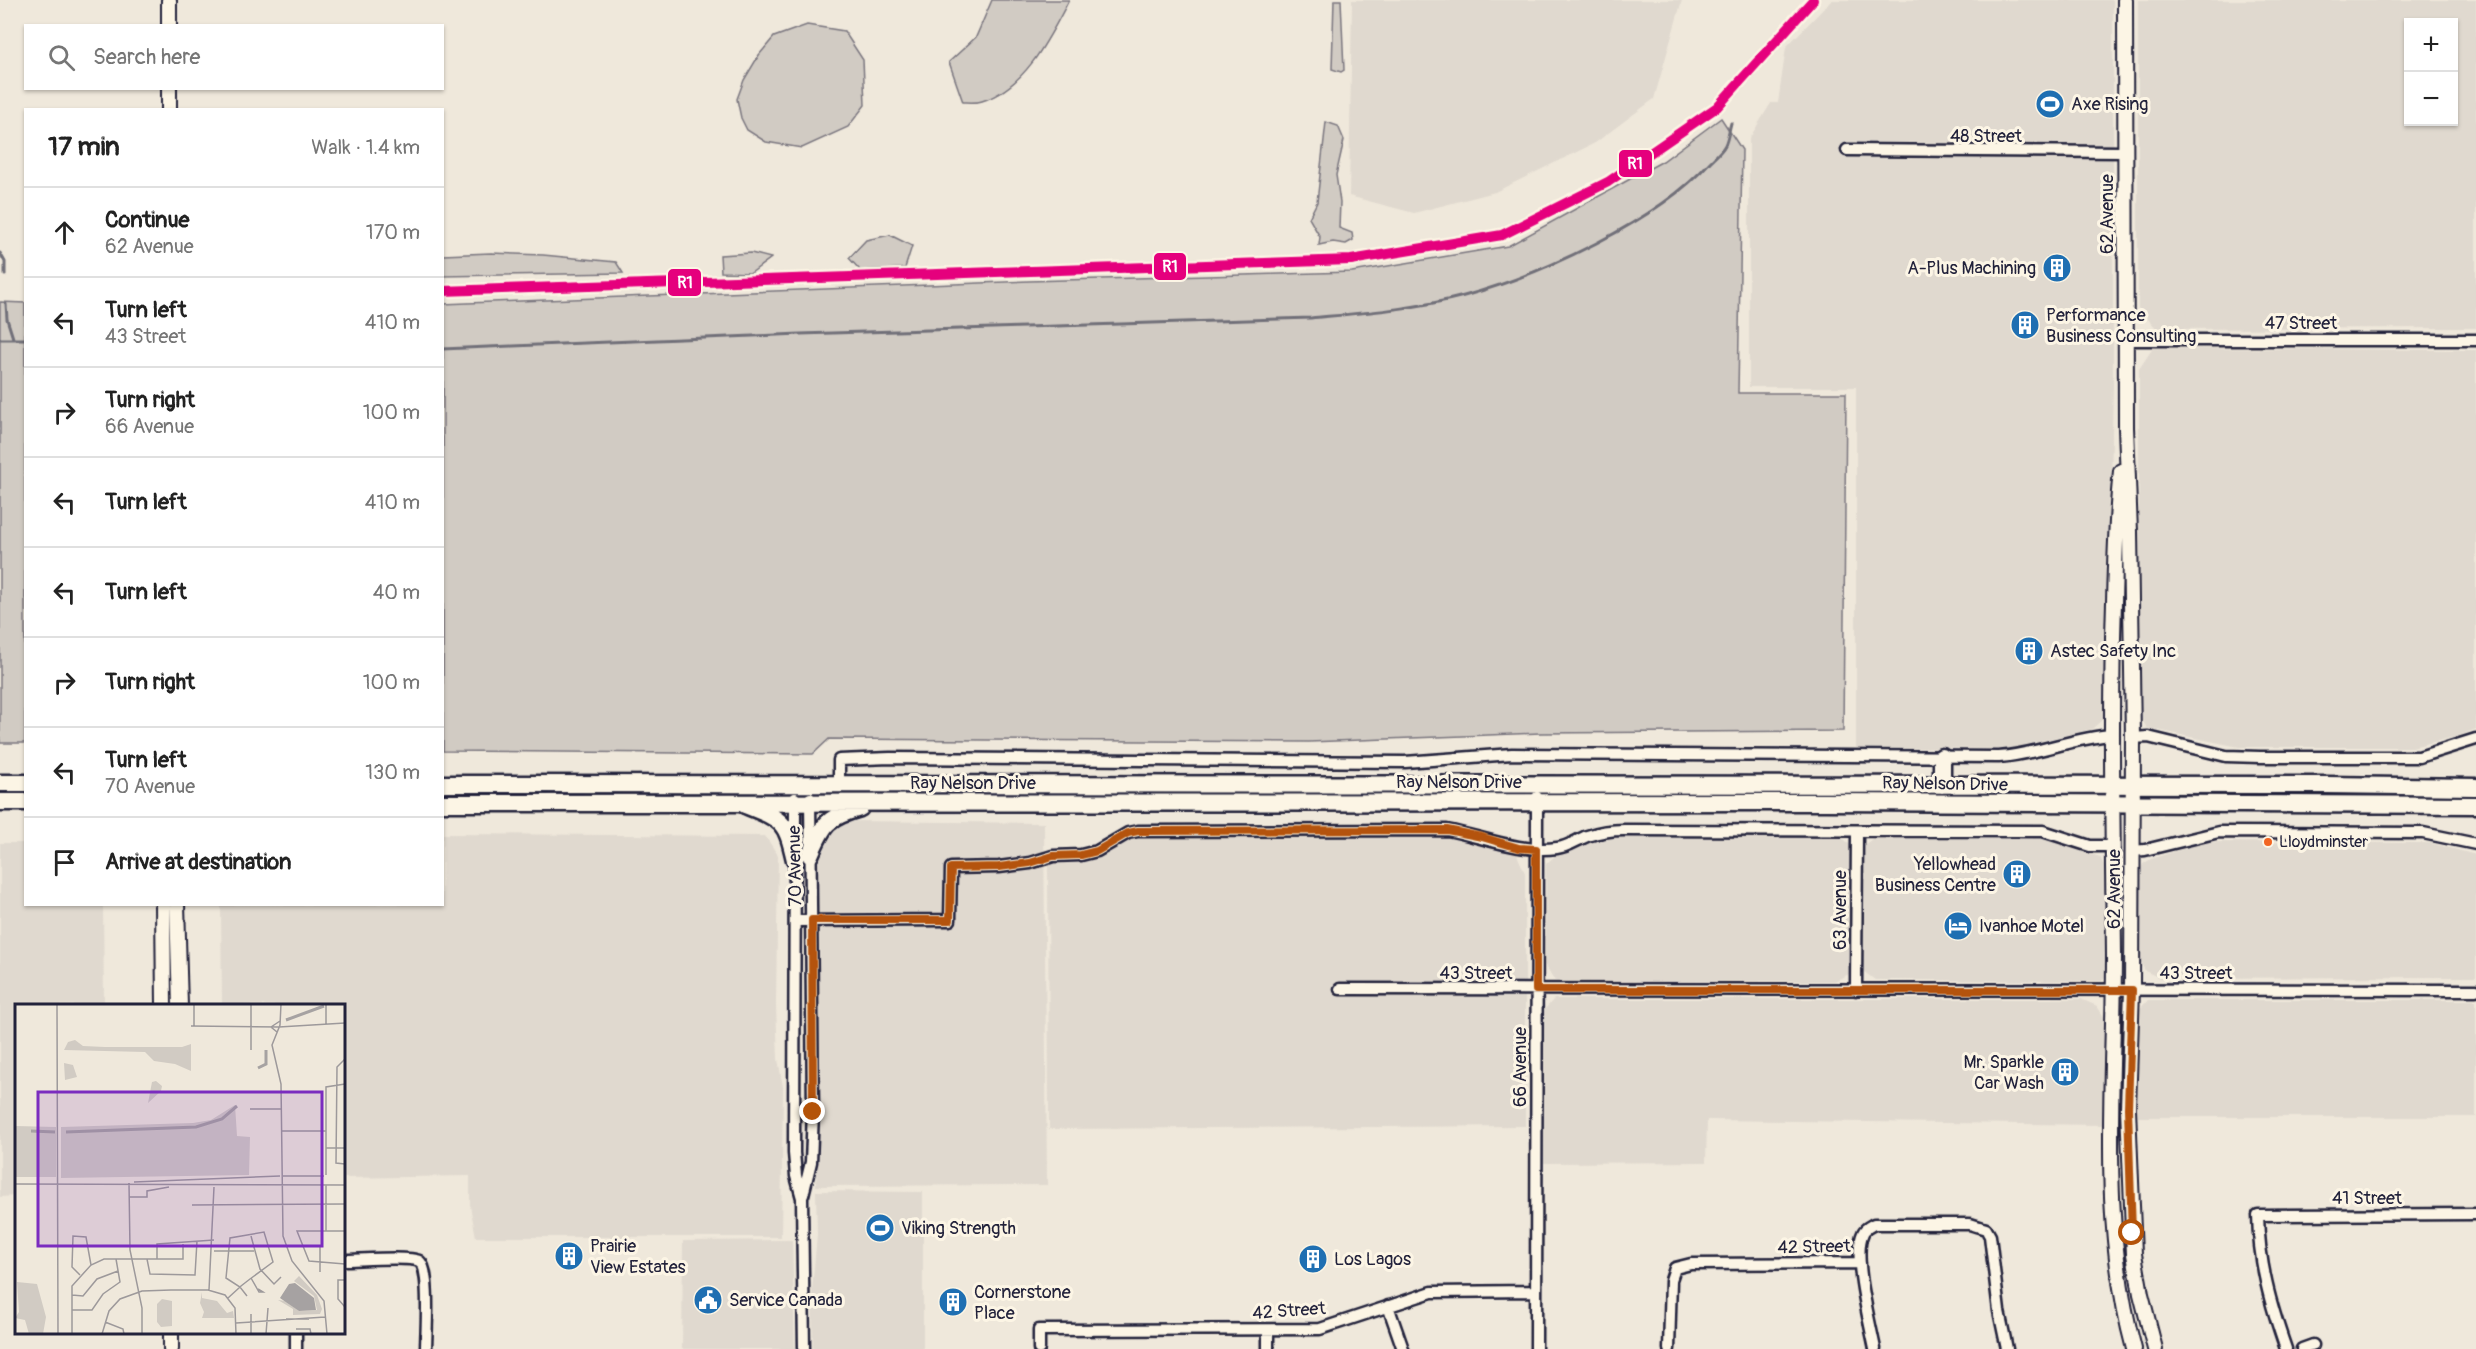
<!DOCTYPE html>
<meta charset="utf-8">
<style>
body{margin:0;font-family:Pangolin,sans-serif;background:#f2f2f2;color:#222}
.controls{position:absolute;right:18px;top:18px;display:grid;overflow:hidden;border-radius:0px;box-shadow:0 2px 4px #0004}
.controls button{width:54px;height:54px;display:grid;place-items:center;padding:0;border:0;border-bottom:2px solid #e0e0e0;background:#fff;color:#222;font:30px sans-serif}
.stop{position:absolute;width:18px;height:18px;margin:-14px;border:4px solid #b45309;border-radius:50%;background:#fff}
.stop.end{background:#b45309;border-color:#fff;box-shadow:0 2px 6px #0008}
.list{margin:0;padding:0;list-style:none}
h2{display:flex;justify-content:space-between;align-items:center;height:78px;margin:0;padding:0 24px;font-size:26px}
h2 small{font-size:20px;font-weight:400;color:#767676}
.list li{display:grid;grid-template-columns:39px 1fr auto;gap:18px;align-items:center;box-sizing:border-box;height:90px;padding:0 24px;border-top:2px solid #e0e0e0}
.list b{display:block;font-size:22px;white-space:nowrap}
.list p{margin:0;font-size:20px;white-space:nowrap;color:#767676}
.list em{font-size:20px;font-style:normal;color:#767676}
.icon{flex:none;width:33px;height:33px;fill:none;stroke:currentColor;stroke-width:2;stroke-linecap:round;stroke-linejoin:round}
.map{position:relative;flex:none;width:2476px;height:1349px;overflow:hidden}
.search{position:absolute;background:#fff;box-shadow:0 2px 4px #0004;left:24px;top:24px;width:420px;height:66px;display:flex;align-items:center;gap:15px;box-sizing:border-box;padding:0 21px;border-radius:0px;color:#767676;font-size:22px}
.panel{position:absolute;background:#fff;box-shadow:0 2px 4px #0004;left:24px;top:108px;width:420px;height:798px;border-radius:0px}
.map>svg:first-child{display:block}
.built{fill:#e0d9cf;fill-rule:evenodd}
.green{fill:#d1cbc3;stroke:#7a767f;stroke-width:1.5}
.lines{fill:none;stroke-linecap:round;stroke-linejoin:round}
.stream{stroke:#716f79;stroke-width:3}
.minor-casing{stroke:#22223b;stroke-width:15}
.major-casing{stroke:#22223b;stroke-width:18}
.highway-casing{stroke:#22223b;stroke-width:21}
.minor{stroke:#fcf5e5;stroke-width:10}
.major{stroke:#fcf5e5;stroke-width:14}
.highway{stroke:#fcf5e5;stroke-width:16}
.rail-1-casing{stroke:#fcf5e5;stroke-width:15}
.rail-1{stroke:#e5007d;stroke-width:10}
.route{stroke:#b45309;stroke-width:8}
.bus-dot{fill:#f26522;stroke:#fcf5e5;stroke-width:2}
.labels{text-anchor:middle;dominant-baseline:central;stroke-width:6;stroke-linejoin:round;paint-order:stroke}
.bus-label{font-size:16px;fill:#22223b;stroke:#fcf5e5;text-anchor:start}
.poi-label{font-size:18px;fill:#22223b;stroke:#fcf5e5;text-anchor:start}
.street-label{font-size:18px;fill:#22223b;stroke:#fcf5e5}
.inset-river{fill:none;stroke:#a6a2a2;stroke-width:3}
.inset-road{fill:none;stroke:#9d999b;stroke-width:1.5}
.view{fill:#7b2cbf;fill-opacity:0.15;stroke:#7b2cbf;stroke-width:3}
.inset-edge{fill:none;stroke:#22223b;stroke-width:3}
.line-badge{stroke:#fcf5e5;stroke-width:2}
.badge-label{font-size:16px;text-anchor:middle;font-weight:bold;fill:#fff}
</style>
<div class="map">
<svg width="2476" height="1349" viewBox="0 0 2476 1349">
<rect width="100%" height="100%" fill="#efe8db"/>
<filter id="ink" filterUnits="userSpaceOnUse"><feTurbulence type="fractalNoise" baseFrequency=".0167" numOctaves="2"/><feDisplacementMap in="SourceGraphic" scale="12" xChannelSelector="R" yChannelSelector="G"/><feConvolveMatrix kernelMatrix="1 2 1 2 8 2 1 2 1" color-interpolation-filters="sRGB"/></filter>
<g filter="url(#ink)">
<path class="built" d="M1352,0H1682L1654,99L1595,143L1495,192L1414,213L1349,196Z
M1832,0H2113V383L2107,695L2103,719L2092,729L2008,749L1856,748V387H1749V139L1771,103H1778L1786,47Z
M2138,0H2476V328L2157,329L2138,308ZM2408,22H2454V122H2408Z
M2153,348L2476,350V729L2459,736L2412,747H2239L2147,728L2139,715V369Z
M843,821L1044,823L1047,1185L816,1186L819,847L827,831Z
M1609,833L1842,837L1850,845L1849,974L1835,981H1555L1545,965L1546,864L1556,855Z
M443,834L765,836L778,855L776,1005L778,1059L783,1087L781,1237H476L470,1206V1176L344,1178V1006L222,1005L221,905L442,904Z
M1443,836L1480,839L1514,848L1525,873V1126L1049,1129L1048,863H1067L1092,859L1136,838Z
M1875,837L2046,839L2100,857L2107,871L2108,973L2102,981L1875,980L1863,971L1864,845Z
M2203,842L2431,843L2476,855V977L2160,978L2145,971L2139,958V873L2143,864L2151,859Z
M0,843H25L26,904L103,905L104,1005L16,1006V1196L0,1197Z
M1554,999H2081L2097,1006L2104,1017L2106,1125L1707,1120L1706,1162L1543,1163L1545,1009Z
M2148,1000H2476V1117H2134L2137,1012Z
M816,1191L923,1192V1349H813L812,1290L817,1235Z
M792,1240L795,1349H682L683,1241Z"/>
<path class="green" d="M992,0H1069C1049,38 1026,87 982,101C976,103 968,102 963,102L949,62L976,37Z
M1334,0H1341L1344,70L1341,72L1332,69Z
M807,25L844,31L863,60L865,105L848,127L802,148L766,142L747,130L741,118L737,99L744,80L759,55L774,37Z
M1721,118L1742,150L1738,393H1846L1843,731L1540,733L1309,742L829,739L813,754L443,751V304L1029,281L1352,272L1508,246L1663,161Z
M1326,122L1338,126L1344,140L1336,175L1340,202L1339,228L1352,233L1353,240L1346,244L1333,242L1319,245L1320,237L1309,218L1317,202Z
M890,235L912,246L905,268L860,270L849,258L866,240Z
M491,253L543,255L616,262L623,273L443,276V255Z
M751,253L771,258L751,273L721,272L720,255Z
M0,302L25,303V743H0Z"/>
<g class="lines">
<path class="stream" d="M0,253L5,262V275
M6,304L7,319L13,338
M0,339H26
M442,349L800,334L1311,318C1362,313 1415,309 1464,296C1540,275 1658,221 1710,162C1715,157 1722,151 1725,145C1728,139 1729,130 1731,123"/>
<g class="minor-casing">
<path id="minor" d="M1847,150L2125,152
M2126,340H2476
M2133,738L2148,737L2226,756L2260,757H2419L2476,739
M839,784V760L890,758L1405,762L1512,754L1999,757C2038,754 2073,738 2111,735
M795,798L794,1153L796,1176L802,1198L804,1349
M2132,851L2145,850L2219,832L2423,833L2476,844
M795,921L950,920L951,868L999,867L1030,863L1053,856L1081,855L1097,851L1128,833L1138,831L1447,830C1484,837 1519,853 1557,848C1568,847 1577,840 1587,836C1599,832 1612,830 1624,830L2043,831L2090,846H2113
M1340,989L2476,990
M1856,990L1857,831
M803,1195L811,1162L813,1112L810,798
M344,1260C358,1260 409,1256 419,1261C431,1267 426,1335 426,1349
M1388,1306L1403,1349
M296,1349V1332
M1039,1349V1330L1320,1329L1432,1292L1536,1291
M1268,1349V1331
M1536,1349L1537,797
M1669,1349L1671,1280L1675,1268L1691,1264L1860,1263
M1875,1349C1870,1323 1852,1255 1863,1233C1865,1228 1869,1227 1874,1224H1970L1986,1229L1990,1236L1999,1311L2007,1349
M2286,1349C2270,1303 2259,1264 2258,1215L2476,1214
M2302,1349L2313,1345"/>
</g>
<g class="major-casing">
<path id="major" d="M2125,0L2126,427L2130,532L2133,738L2132,990L2128,1108L2134,1254L2141,1294L2155,1349
M169,26V0
M169,110V88
M2121,471C2116,515 2115,559 2114,602C2110,720 2113,838 2114,956C2114,1088 2099,1220 2134,1349
M163,904L164,1006
M177,904L180,1006
M171,1349V1332"/>
</g>
<g class="highway-casing">
<path id="highway" d="M0,783H26
M442,784L2326,785L2476,787
M1942,785V757
M0,802H26
M442,803L1825,802L2476,805
M745,805C783,820 786,820 795,860
M810,855C823,824 827,817 860,808"/>
</g>
<use href="#minor" class="minor"/>
<use href="#major" class="major"/>
<use href="#highway" class="highway"/>
<g class="rail-1-casing">
<path id="rail-1" d="M442,291L1351,260L1502,235L1608,182L1717,107L1813,0"/>
</g>
<use href="#rail-1" class="rail-1"/>
</g>
</g>
<g class="lines" filter="url(#ink)">
<path class="route" d="M813,1112L812,920H950L951,868L999,867L1030,863L1053,856L1081,855L1097,851L1128,833L1138,831L1447,830L1482,837L1519,848L1536,849V990H2132L2128,1108L2132,1233"/>
</g>
<defs>
<g id="stadium-disc" transform="scale(1.5)"><circle r="9.5" fill="#1f6fb2" stroke="#fcf5e5"/><path d="M0-5a6.5 5 0 1 0 0 10a6.5 5 0 1 0 0-10ZM-3.5-1.8h7v3.6h-7Z" fill="#fff"/></g>
<g id="building-disc" transform="scale(1.5)"><circle r="9.5" fill="#1f6fb2" stroke="#fcf5e5"/><path d="M-4-6H4V6H1V3H-1V6H-4ZM-2.5-4.3h1.7v1.8h-1.7ZM.8-4.3h1.7v1.8H.8ZM-2.5-1h1.7V.8h-1.7ZM.8-1h1.7V.8H.8Z" fill="#fff"/></g>
<g id="hotel-disc" transform="scale(1.5)"><circle r="9.5" fill="#1f6fb2" stroke="#fcf5e5"/><path d="M-6-4.5h1.5V1H6V5H4.5V3h-9V5H-6ZM-4 0a1.8 1.8 0 1 1 3.6 0ZM.5 0V-2.5h3Q6-2.5 6 0Z" fill="#fff"/></g>
<g id="civic-disc" transform="scale(1.5)"><circle r="9.5" fill="#1f6fb2" stroke="#fcf5e5"/><path d="M-.6-6.5H3V-4.5H.6V-3L4-1V1h2V6H-6V1h2V-1L-.6-3ZM-1.2 2.5V6h2.4V2.5Z" fill="#fff"/></g>
</defs>
<g fill-rule="evenodd">
<use href="#stadium-disc" x="2050" y="104"/>
<use href="#building-disc" x="2057" y="268"/>
<use href="#building-disc" x="2025" y="325"/>
<use href="#building-disc" x="2029" y="651"/>
<use href="#building-disc" x="2017" y="874"/>
<use href="#hotel-disc" x="1958" y="926"/>
<use href="#building-disc" x="2065" y="1072"/>
<use href="#stadium-disc" x="880" y="1228"/>
<use href="#building-disc" x="569" y="1256"/>
<use href="#building-disc" x="1313" y="1259"/>
<use href="#civic-disc" x="708" y="1300"/>
<use href="#building-disc" x="953" y="1302"/>
</g>
<circle class="bus-dot" cx="2268" cy="842" r="5"/>
<g class="labels">
<g class="bus-label">
<text x="2279" y="842">Lloydminster</text>
</g>
<g class="poi-label">
<text x="2071" y="104">Axe Rising</text>
<text x="2036" y="268" text-anchor="end">A-Plus Machining</text>
<text x="2046" y="315">Performance<tspan x="2046" dy="21">Business Consulting</tspan></text>
<text x="2050" y="651">Astec Safety Inc</text>
<text x="1996" y="864" text-anchor="end">Yellowhead<tspan x="1996" dy="21">Business Centre</tspan></text>
<text x="1979" y="926">Ivanhoe Motel</text>
<text x="2044" y="1062" text-anchor="end">Mr. Sparkle<tspan x="2044" dy="21">Car Wash</tspan></text>
<text x="901" y="1228">Viking Strength</text>
<text x="590" y="1246">Prairie<tspan x="590" dy="21">View Estates</tspan></text>
<text x="1334" y="1259">Los Lagos</text>
<text x="974" y="1292">Cornerstone<tspan x="974" dy="21">Place</tspan></text>
<text x="729" y="1300">Service Canada</text>
</g>
<g class="street-label">
<text x="1986" y="136">48 Street</text>
<text transform="translate(2107 214) rotate(-90)">62 Avenue</text>
<text x="2301" y="323">47 Street</text>
<text x="1459" y="782">Ray Nelson Drive</text>
<text x="973" y="783">Ray Nelson Drive</text>
<text transform="translate(1945 784) rotate(1)">Ray Nelson Drive</text>
<text transform="translate(795 866) rotate(-91)">70 Avenue</text>
<text transform="translate(2114 889) rotate(-90)">62 Avenue</text>
<text transform="translate(1840 910) rotate(-90)">63 Avenue</text>
<text x="1476" y="973">43 Street</text>
<text x="2196" y="973">43 Street</text>
<text transform="translate(1520 1067) rotate(-90)">66 Avenue</text>
<text x="2367" y="1198">41 Street</text>
<text transform="translate(1814 1247) rotate(-1)">42 Street</text>
<text transform="translate(1289 1311) rotate(-4)">42 Street</text>
</g>
</g>
<g transform="translate(15 1004)">
<rect width="330" height="330" fill="#efe8db"/>
<path d="M60,36L68,42L90,43H167L176,40V67L160,60L139,57L130,48L49,46L53,38ZM49,59L58,61L62,73L50,76ZM141,77L147,82L146,87L133,99L137,78ZM220,101L222,132L235,133L234,171L46,174V123L178,119L196,116ZM0,122L41,123V173H0ZM284,272L302,291L307,305L305,310L278,311V305L263,296L271,297L284,307L302,306L299,292L279,277ZM2,278L22,280L31,313L28,330H14L10,316L0,314L4,308ZM187,288V294L202,297L212,309L218,307L219,314H187L189,308L185,299ZM147,295L157,297V322L146,323L142,318V300Z" fill="#d1cbc3"/>
<path d="M280,279L299,294L301,306L284,307L265,294L274,280Z" fill="#a6a2a2"/>
<path class="inset-river" d="M271,16L309,2M243,64L251,60V46M16,127L40,128M51,128L181,123L207,115L222,102"/>
<path class="inset-road" d="M42,0L43,330M266,0L265,21L257,41L266,80L268,232L277,257L309,297L312,330M311,0V20M176,22L264,23M179,22V0M264,23L330,19M262,28L256,23L265,17M236,46V0M330,55L322,63L321,159L330,160M235,105H267M267,127H311M311,144H330M311,171V83L330,80M268,172H309M119,178L265,172M114,179L115,246L127,304V330M0,180L330,181M114,193H132V187L154,183M177,201L330,200M311,227V181M330,227H282L294,257L330,260M236,232L245,265L259,280L266,273M199,247H239M132,255L135,270L180,271L182,237M142,255V240L199,236M305,268V243M65,271L57,263L58,232L71,233L76,261M236,274L244,288H248L243,285M330,276H323V295L330,303M194,286L199,183M57,291L68,292L82,275L103,267M213,294L225,283L226,282L235,275L258,258L249,228L215,234L211,274L225,283L232,292M57,306H77L88,290L105,278L101,255M236,310V330M271,315H294M90,318L108,325L109,330M221,319L310,313M281,325H295L296,330M57,330V282L76,261L89,255H168V240M87,330L94,307L105,295L127,287L156,286H193L210,291L220,304L221,330M251,330L253,304"/>
<path class="view" d="M23,88H307V242H23Z"/>
<rect width="330" height="330" class="inset-edge"/>
</g>
<g class="line-badge">
<rect x="1618" y="149" width="35" height="29" rx="6" fill="#e5007d"/>
<rect x="1153" y="252" width="34" height="29" rx="6" fill="#e5007d"/>
<rect x="667" y="268" width="35" height="29" rx="6" fill="#e5007d"/>
</g>
<g class="badge-label">
<text x="1635" y="169">R1</text>
<text x="1170" y="272">R1</text>
<text x="685" y="288">R1</text>
</g>
</svg>
<div class="controls">
<button>+</button>
<button>−</button>
</div>
<div class="stop" style="left:2132px;top:1233px"></div>
<div class="stop end" style="left:813px;top:1112px"></div>
<div class="search"><svg class="icon" aria-label="search" viewBox="0 0 24 24"><circle cx="10" cy="10" r="6"/><path d="M15 15l6 6"/></svg>Search here</div>
<section class="panel">
<h2>17 min<small>Walk · 1.4 km</small></h2>
<ul class="list">
<li><svg class="icon" aria-label="ahead" viewBox="0 0 24 24"><path d="M12 20V5M6 11l6-6 6 6"/></svg><div><b>Continue</b><p>62 Avenue</p></div><em>170 m</em></li>
<li><svg class="icon" aria-label="left" viewBox="0 0 24 24"><path d="M17 20v-9H6M10 6l-5 5 5 5"/></svg><div><b>Turn left</b><p>43 Street</p></div><em>410 m</em></li>
<li><svg class="icon" aria-label="right" viewBox="0 0 24 24"><path d="M7 20v-9h11M14 6l5 5-5 5"/></svg><div><b>Turn right</b><p>66 Avenue</p></div><em>100 m</em></li>
<li><svg class="icon" aria-label="left" viewBox="0 0 24 24"><path d="M17 20v-9H6M10 6l-5 5 5 5"/></svg><div><b>Turn left</b></div><em>410 m</em></li>
<li><svg class="icon" aria-label="left" viewBox="0 0 24 24"><path d="M17 20v-9H6M10 6l-5 5 5 5"/></svg><div><b>Turn left</b></div><em>40 m</em></li>
<li><svg class="icon" aria-label="right" viewBox="0 0 24 24"><path d="M7 20v-9h11M14 6l5 5-5 5"/></svg><div><b>Turn right</b></div><em>100 m</em></li>
<li><svg class="icon" aria-label="left" viewBox="0 0 24 24"><path d="M17 20v-9H6M10 6l-5 5 5 5"/></svg><div><b>Turn left</b><p>70 Avenue</p></div><em>130 m</em></li>
<li><svg class="icon" aria-label="arrive" viewBox="0 0 24 24"><path d="M6 21V4h12l-3 4 3 4H6"/></svg><div><b>Arrive at destination</b></div></li>
</ul>
</section>
</div>
